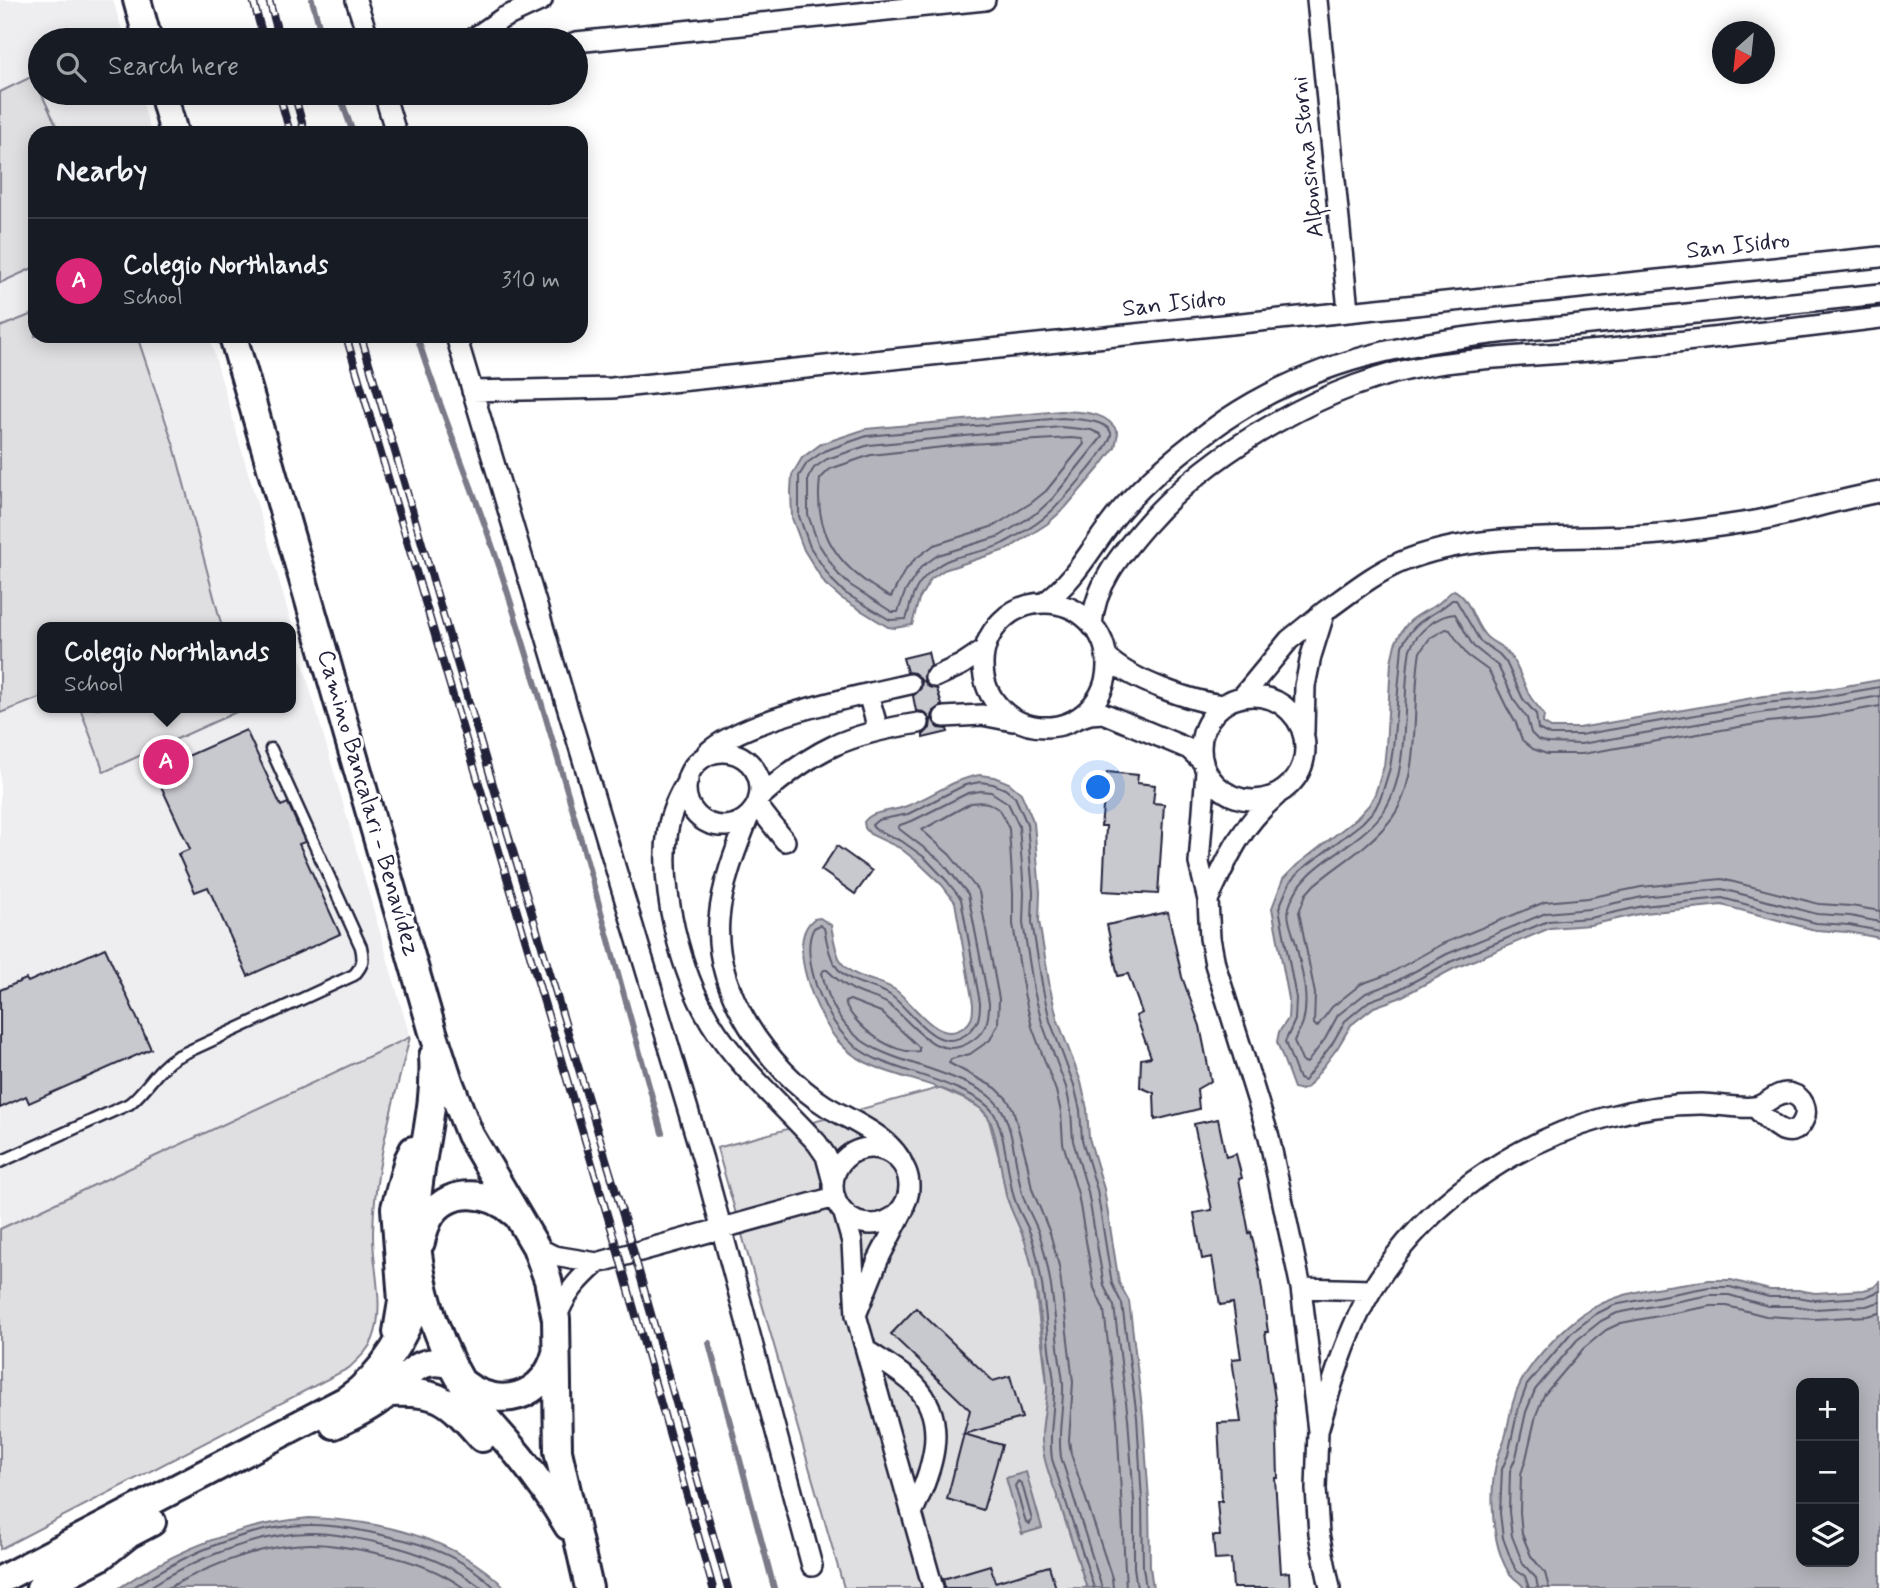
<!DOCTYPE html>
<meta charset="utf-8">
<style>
body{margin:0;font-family:Mynerve,sans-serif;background:#20242c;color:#f1f3f6}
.controls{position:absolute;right:21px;bottom:21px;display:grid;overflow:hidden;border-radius:14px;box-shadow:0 4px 18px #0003}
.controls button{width:63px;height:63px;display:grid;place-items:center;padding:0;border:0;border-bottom:2px solid #363941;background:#171b24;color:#f1f3f6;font:35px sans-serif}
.compass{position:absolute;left:1712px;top:21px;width:63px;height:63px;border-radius:50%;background:#171b24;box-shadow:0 4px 18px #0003;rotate:207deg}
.you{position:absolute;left:1099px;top:788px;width:24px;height:24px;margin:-18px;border:5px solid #fff;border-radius:50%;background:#1a73e8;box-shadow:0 0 0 10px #1a73e833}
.badge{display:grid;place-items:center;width:46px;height:46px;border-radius:50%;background:#db2777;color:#fff;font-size:23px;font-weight:700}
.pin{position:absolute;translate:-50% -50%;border:4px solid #fff;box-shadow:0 2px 7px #0006}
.popup{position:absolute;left:37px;top:622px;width:259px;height:91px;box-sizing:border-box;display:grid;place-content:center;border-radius:14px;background:#171b24;filter:drop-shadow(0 2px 5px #0005);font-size:23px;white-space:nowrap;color:#9ea1a6}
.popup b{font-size:26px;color:#f1f3f6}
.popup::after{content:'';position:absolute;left:50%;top:100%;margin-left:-14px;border:14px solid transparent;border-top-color:#171b24}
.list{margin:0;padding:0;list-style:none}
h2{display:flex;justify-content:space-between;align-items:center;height:91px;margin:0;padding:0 28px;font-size:30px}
h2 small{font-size:23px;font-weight:400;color:#9ea1a6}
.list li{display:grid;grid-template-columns:46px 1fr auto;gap:21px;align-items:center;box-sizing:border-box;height:126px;padding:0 28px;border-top:2px solid #363941}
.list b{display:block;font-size:26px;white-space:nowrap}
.list p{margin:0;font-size:23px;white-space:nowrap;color:#9ea1a6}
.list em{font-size:23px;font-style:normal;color:#9ea1a6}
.icon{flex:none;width:38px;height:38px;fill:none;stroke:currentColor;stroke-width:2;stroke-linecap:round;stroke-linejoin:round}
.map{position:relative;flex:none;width:1880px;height:1588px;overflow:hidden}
.search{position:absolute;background:#171b24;box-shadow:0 4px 18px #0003;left:28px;top:28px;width:560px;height:77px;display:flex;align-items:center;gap:18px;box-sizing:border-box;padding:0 24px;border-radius:38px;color:#9ea1a6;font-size:26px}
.panel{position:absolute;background:#171b24;box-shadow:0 4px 18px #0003;left:28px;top:126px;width:560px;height:217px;border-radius:21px}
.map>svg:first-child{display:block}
.built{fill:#eeeef1;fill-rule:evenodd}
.green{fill:#dfdfe2;stroke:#80808e;stroke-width:2}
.water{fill:#b4b4bc;stroke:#7a7a88;stroke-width:2;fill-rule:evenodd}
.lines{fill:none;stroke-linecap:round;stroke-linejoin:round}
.shore{stroke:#5c5c6f;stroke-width:2}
.stream{stroke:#7a7a88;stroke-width:6}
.building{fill:#c8c8cf;stroke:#22223b;stroke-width:2}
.lane-casing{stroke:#22223b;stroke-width:15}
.street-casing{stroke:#22223b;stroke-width:24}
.secondary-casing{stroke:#22223b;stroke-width:32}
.lane{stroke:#fff;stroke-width:10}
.street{stroke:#fff;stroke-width:19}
.secondary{stroke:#fff;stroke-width:26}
.rail-casing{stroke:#22223b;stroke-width:8}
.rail{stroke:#fff;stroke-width:5;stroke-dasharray:16;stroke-linecap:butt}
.labels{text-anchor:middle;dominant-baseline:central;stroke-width:6;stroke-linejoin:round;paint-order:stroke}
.street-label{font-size:24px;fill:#22223b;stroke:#fff}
</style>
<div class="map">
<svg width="1880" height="1588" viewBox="0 0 1880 1588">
<rect width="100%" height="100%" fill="#fff"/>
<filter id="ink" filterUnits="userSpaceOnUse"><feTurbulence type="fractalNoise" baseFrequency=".0143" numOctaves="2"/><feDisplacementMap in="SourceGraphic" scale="14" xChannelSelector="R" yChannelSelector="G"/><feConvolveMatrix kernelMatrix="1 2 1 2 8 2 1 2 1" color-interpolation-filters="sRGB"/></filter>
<g filter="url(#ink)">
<path class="built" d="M0,0H113L125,40H40V93H140L151,133H35V336H209L410,1037L0,1229ZM42,627H290V708H42Z"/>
<path class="green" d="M33,76L60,133H35V267L0,283V92Z
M35,313V336H137L174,446L222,627H42V697L0,713V327Z
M80,708H245L104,772Z
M410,1037C394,1100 374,1166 373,1232C372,1267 386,1305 373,1339C368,1351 358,1359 349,1368L0,1549V1229Z
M939,1088L964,1099L980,1108L988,1117L1002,1169L1006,1196L1025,1241L1033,1270L1047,1385L1046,1461L1087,1588H844L717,1148Z"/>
<path class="water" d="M1061,411C1082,412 1108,411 1118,433L1115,447L1100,467L1065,508L1047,524L1008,549L944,570L931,579L919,599L912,625L895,628L888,627L841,598L825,584L804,550L792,518L791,491L792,475L802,458L821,444L866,429Z
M1454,590C1470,598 1473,621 1484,634C1490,642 1499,644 1505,650C1518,662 1522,683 1531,698C1535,704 1540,708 1544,715L1543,723L1551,728H1579L1764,696L1816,691L1880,680V938L1848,932L1815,930L1722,905L1644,913L1590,925L1550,928L1453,969L1399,998L1374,1007L1351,1025L1338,1047L1308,1087L1301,1090L1294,1088L1277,1042L1279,1032L1288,1019L1289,999L1272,908L1283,879L1297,865L1357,818L1369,805L1375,794L1384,766L1386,747L1391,662L1395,644C1406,620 1414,617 1436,605C1443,601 1447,594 1454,590Z
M980,775L994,777L1009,783L1021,793L1034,823L1040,892L1039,921L1050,988L1057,1018L1081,1082L1087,1109L1089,1138L1104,1189L1119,1283L1129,1301L1143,1416L1149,1500L1150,1567L1153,1588H1087C1078,1561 1070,1534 1061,1507C1054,1486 1043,1463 1042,1441C1041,1422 1048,1402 1047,1383C1043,1336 1039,1286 1025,1241C1020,1226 1011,1213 1007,1197C1001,1178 998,1131 987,1115C968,1090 904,1080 876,1067C861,1061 847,1052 837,1040C818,1017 784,942 814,919L820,918L831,925C833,937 835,951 841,962C853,979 877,979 894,989C913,1001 937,1047 964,1027C973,1021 973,1014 973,1004L955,902L942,885L919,863L900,848L870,834L865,828L864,822C872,810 891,812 904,807C931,798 952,779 980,775Z
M1709,1280H1731L1770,1290H1798L1815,1293L1864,1290L1874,1287L1880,1281V1588H1524C1520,1582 1518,1582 1513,1577C1505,1571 1498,1549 1496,1538C1492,1517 1491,1490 1495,1469C1497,1457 1503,1445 1506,1434C1510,1416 1512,1399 1521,1382C1534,1357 1570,1320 1595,1307C1627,1289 1672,1286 1709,1280ZM1801,1383H1854V1562H1801Z
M1026,1472L1042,1528L1022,1534L1006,1478Z
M309,1518C377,1520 455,1537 505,1588H119C176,1550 240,1524 309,1518Z"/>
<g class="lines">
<path class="shore" d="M1062,418C1073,419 1107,419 1111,433C1114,445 1056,508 1045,517C1033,527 1017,536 1004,543C985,554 955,553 938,566C926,574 916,585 912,599C909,606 909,613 906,619L890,620L845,593L831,579L810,547L799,516V476L807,463L824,451L867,436Z
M1061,427L1091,430L1100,434L1102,437L1053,498L1038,512L1000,536L938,555L921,567L905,592L898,612H892L850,585L838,574L818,543L808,515V478L814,468L827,459L869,445Z
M1071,438L1082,439L1084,444L1046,491L1031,503L994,526L934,545L915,559L904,572L891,597C884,595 879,590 872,586C833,560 814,527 820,479L830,469L871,455L970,444Z
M1880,687L1817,698L1765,703L1580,735H1550L1538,729L1536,714L1523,699L1506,662L1499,654L1480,641L1456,600H1452C1432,618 1414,618 1402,646L1393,748L1390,768L1381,797L1375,809L1362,823L1301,870L1290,882L1279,908L1296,998L1295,1020L1285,1042L1299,1079L1304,1081L1332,1044L1345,1021L1369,1001L1396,991L1450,962L1548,921L1590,918L1643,906L1722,898L1816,923L1849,925L1880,931
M1880,696L1818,707L1766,712L1581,744L1548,743L1538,740L1531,733L1527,718L1516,703L1498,666L1473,646L1455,614C1437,615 1417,632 1410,649C1401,697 1412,775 1381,815C1355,849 1301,864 1289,907C1286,918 1293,933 1296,944C1301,968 1310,998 1303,1022C1301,1029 1296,1035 1294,1041L1302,1061L1307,1063L1325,1039L1338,1015L1366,993L1393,983L1447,954L1546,913L1589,909L1642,897L1722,889L1817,914L1850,916L1880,922
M1880,706L1820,717L1768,722L1582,754H1547L1533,749L1522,740L1516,723L1507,708L1489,671L1467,655L1450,630L1446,629L1430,638L1420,652C1411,701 1423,784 1388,823C1367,848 1339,864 1314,885L1306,894L1299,912L1315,994L1314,1024L1317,1027L1332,1007L1361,984L1389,974L1442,944L1545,902L1588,898L1641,887L1722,879L1819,904L1851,906L1880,911
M850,1000L881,1012L919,1047V1051C894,1056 853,1026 845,1002Z
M1018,1481L1022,1484L1032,1520L1030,1524L1026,1522L1015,1486Z
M132,1588C184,1555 248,1525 311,1525C338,1525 365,1531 391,1537C427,1544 468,1560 495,1588
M148,1588C193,1559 256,1534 310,1533C333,1533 356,1538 379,1543C417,1551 451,1564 482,1588
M168,1588C211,1565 262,1544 311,1544C334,1544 358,1549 380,1554C410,1560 439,1570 464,1588
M1094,1588L1052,1459C1048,1434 1055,1410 1054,1385C1054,1373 1050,1360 1049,1348C1045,1311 1043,1274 1032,1238C1027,1223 1017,1210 1013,1194C1008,1174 1004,1127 993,1112C985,1101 970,1094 958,1089C886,1058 847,1069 816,985C811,969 805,943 814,928L820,925L824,928C827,942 829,958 838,969C852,985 874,985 890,995C911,1009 935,1055 965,1035C978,1026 980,1018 980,1003L961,899L947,881L924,857L903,842L875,829L872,825L878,820L908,814L965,785L980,782L993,784L1005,789L1015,797L1027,824L1033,892L1032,922L1043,990L1050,1021L1074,1085L1080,1110L1082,1140L1097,1190L1112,1284L1122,1304L1137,1417L1142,1501L1143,1567L1146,1588
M1102,1588L1061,1457C1057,1432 1064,1408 1063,1383C1062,1371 1059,1358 1058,1346C1054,1309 1051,1272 1040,1236C1035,1221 1026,1208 1022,1193C1016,1171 1013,1122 999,1106C989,1093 974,1086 959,1080C894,1052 841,1057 822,973L824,970H827C838,981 848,989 863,994C871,997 880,999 888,1004C913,1022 937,1066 973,1040C987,1030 989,1019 989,1003L968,894L941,861L898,828L900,825L912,821L968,793L981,791L991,792L1008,803L1019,826L1024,893L1023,923L1034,991L1042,1023L1066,1087L1071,1111L1073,1141L1088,1192L1104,1286L1114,1306L1128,1418L1134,1501V1567L1137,1588
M1113,1588L1112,1578L1071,1454L1069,1440L1073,1382L1059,1266L1050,1233L1032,1189L1027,1162L1013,1109L1007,1099L996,1088L949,1063L951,1059L970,1054L990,1040L998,1024L999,999L979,892L950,855L922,830L971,803L981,802L988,803L1000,810L1009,829L1013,893V924L1024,993L1032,1027L1056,1091L1061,1112L1063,1143L1078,1194L1094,1288L1104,1310L1117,1419L1126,1588
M1529,1588L1525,1576L1517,1571L1512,1562L1503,1538L1500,1513L1502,1469L1508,1455L1518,1409L1527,1385L1571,1333L1596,1314L1614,1305L1709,1287H1730L1769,1297H1797L1815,1300L1865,1297L1880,1291
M1538,1588L1536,1578L1523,1564L1512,1536L1509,1512L1510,1471L1516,1457L1526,1412L1535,1390L1577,1340L1601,1321L1617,1313L1710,1295H1729L1768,1306H1796L1815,1309L1866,1306L1880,1302
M1549,1588L1545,1573L1531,1556L1522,1534L1520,1512L1521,1474L1526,1459L1536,1415L1544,1395L1584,1348L1606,1330L1621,1323L1711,1306H1727L1766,1316L1815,1319L1867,1316L1880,1313"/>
<path class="stream" d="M312,0L323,40
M339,93L353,133
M417,336C443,419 478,499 504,581C562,763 611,949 662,1133
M709,1343L774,1588"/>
</g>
<path class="building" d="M928,652L931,665L925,671L924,681L929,687L937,689L942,705L933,711L932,718L938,728L947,729L948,732L923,738V735L930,728L931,720L924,712L916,711L913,696L921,688L922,681L914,673L907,672L903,658Z
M246,730L281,806L288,803L305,842L299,844L340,934L248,976L208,887L195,892L178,854L190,849L154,771Z
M1107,772L1138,775L1137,783L1155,785L1153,803L1164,804L1158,894L1103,891L1106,826H1101Z
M837,846L872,871L855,894L821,870Z
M1168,912L1182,977L1200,1026L1211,1081L1197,1089L1199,1109L1155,1120L1154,1093L1140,1087L1141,1059L1151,1057L1136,1016L1142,1013L1128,974L1118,976L1107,925Z
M105,948L151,1049L29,1103L26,1096L0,1108V990L26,979L28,982Z
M1218,1119L1226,1157L1236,1154L1242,1178L1239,1179L1249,1233L1251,1232L1259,1269L1268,1332H1265L1276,1406L1278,1478H1275L1281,1573L1289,1572L1290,1588H1233L1231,1559L1215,1560L1213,1536H1220L1217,1501H1222L1218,1423L1241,1422L1232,1359L1241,1358L1233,1303L1220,1305L1212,1257L1202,1259L1194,1213L1212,1210L1194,1124Z
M916,1308L993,1381L1010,1376L1022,1418L964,1434L1002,1445L983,1510L947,1499L970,1410L891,1334Z
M990,1565L995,1582L1049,1566L1056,1588H945L943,1579Z"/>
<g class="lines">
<g class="lane-casing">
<path id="lane" d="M0,1162L129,1104C147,1090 157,1068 176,1057L354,975C363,965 364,960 361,947L271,749"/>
</g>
<g class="street-casing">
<path id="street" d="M356,0L369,40
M1317,0L1348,310
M471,40L503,18L542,0
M576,42L985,0
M384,93L396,133
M456,336L703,1160L812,1566
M472,391L612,388L1880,257
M1044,603C1078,578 1094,542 1121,510C1150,476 1188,446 1225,420C1342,341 1465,337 1600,323C1694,314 1787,304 1880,294
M983 665a62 62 0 1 1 124 0a62 62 0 1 1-124 0Z
M1325,611C1349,594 1373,574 1401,562C1487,527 1580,543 1670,533C1700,529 1731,525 1760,520C1800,512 1840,499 1880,492
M1092,626C1094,586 1120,555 1145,526C1212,449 1331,381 1432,365C1491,356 1552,355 1611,349C1701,340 1791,329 1880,318
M1106,656C1127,679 1193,702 1224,705
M935,677L961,665L985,649
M868,694L878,729
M1201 748a52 52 0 1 1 104 0a52 52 0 1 1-104 0Z
M1242,697L1289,640L1325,611L1311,656L1305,686L1304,732
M944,717L982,715L1013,721
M1078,718L1090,714L1103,713L1189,749L1203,762
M686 789a37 37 0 1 1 74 0a37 37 0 1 1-74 0Z
M707,753C744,718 858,696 910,684
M1206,771L1199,863L1208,900C1228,857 1240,827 1277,795
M688,780C679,795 671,811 668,829C659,888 680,972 711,1023C736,1064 784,1107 817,1143L826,1156L833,1182
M759,798C814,749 847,734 919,723
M757,805L785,841
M749,816C736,849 722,883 719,919C713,991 768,1069 826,1106C853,1122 893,1137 904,1167
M1208,900L1210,938L1215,964L1269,1137L1301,1288L1318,1431L1316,1489L1319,1534L1330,1588
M833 1186a38 38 0 1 1 76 0a38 38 0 1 1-76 0Z
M844,1214L852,1242L856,1315L878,1260L904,1209
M536,1247L554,1256L597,1263L835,1197
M1301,1288L1371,1290
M856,1315L933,1588
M556,1319C565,1294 578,1280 597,1263
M866,1350C882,1361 901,1372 915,1385C951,1422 931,1473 912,1513
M1318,1431C1331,1386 1348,1328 1373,1288C1425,1204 1512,1143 1607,1117C1637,1109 1669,1104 1701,1104C1716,1104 1740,1109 1754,1107C1767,1106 1777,1089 1792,1094C1803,1097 1808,1109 1804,1119C1792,1148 1766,1119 1755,1107"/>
</g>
<g class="secondary-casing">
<path id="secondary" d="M137,0L148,40
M163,93L174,133
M233,336L432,1029L450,1084L470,1135L536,1247L548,1280L556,1319L558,1451L589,1588
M433,1056C437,1114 415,1169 416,1227C418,1291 441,1354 477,1407C490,1424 505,1439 519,1456C537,1478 553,1501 568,1526
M421,1242C423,1233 426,1223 431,1215C451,1186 491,1192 514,1213
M397,1332L402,1301L395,1208L408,1160L413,1150
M463,1383C499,1411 544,1398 556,1353
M389,1393C442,1391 448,1400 482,1438
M334,1425C349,1418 364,1411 378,1401C405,1383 414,1353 452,1365
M0,1580L346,1400C387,1372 405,1333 424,1289
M40,1588L100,1557L129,1534L152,1522"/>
</g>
<use href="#lane" class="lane"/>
<use href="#street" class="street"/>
<use href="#secondary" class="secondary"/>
<g class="rail-casing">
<path id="rail" d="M253,0L264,40
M269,0L280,40
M279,93L290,133
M294,93L305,133
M346,336L612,1231L713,1588
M361,336L491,778L626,1225L728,1588"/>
</g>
<use href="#rail" class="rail"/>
</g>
</g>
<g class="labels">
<g class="street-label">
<text transform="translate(1308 157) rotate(-96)">Alfonsina Storni</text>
<text transform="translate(1738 246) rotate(-6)">San Isidro</text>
<text transform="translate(1174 304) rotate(-6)">San Isidro</text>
<text transform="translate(368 803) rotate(74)">Camino Bancalari - Benavídez</text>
</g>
</g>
</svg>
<div class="controls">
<button>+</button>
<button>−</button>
<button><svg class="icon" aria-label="layers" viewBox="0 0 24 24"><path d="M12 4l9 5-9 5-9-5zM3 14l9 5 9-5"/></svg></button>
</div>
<svg class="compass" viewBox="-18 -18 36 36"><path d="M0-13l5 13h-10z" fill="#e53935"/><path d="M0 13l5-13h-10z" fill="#9ea1a6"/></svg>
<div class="you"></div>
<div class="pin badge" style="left:166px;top:762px">A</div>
<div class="popup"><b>Colegio Northlands</b>School</div>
<div class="search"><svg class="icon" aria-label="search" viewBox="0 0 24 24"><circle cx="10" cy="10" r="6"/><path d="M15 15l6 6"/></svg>Search here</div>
<section class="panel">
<h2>Nearby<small></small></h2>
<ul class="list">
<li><span class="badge">A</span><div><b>Colegio Northlands</b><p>School</p></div><em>310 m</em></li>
</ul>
</section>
</div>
